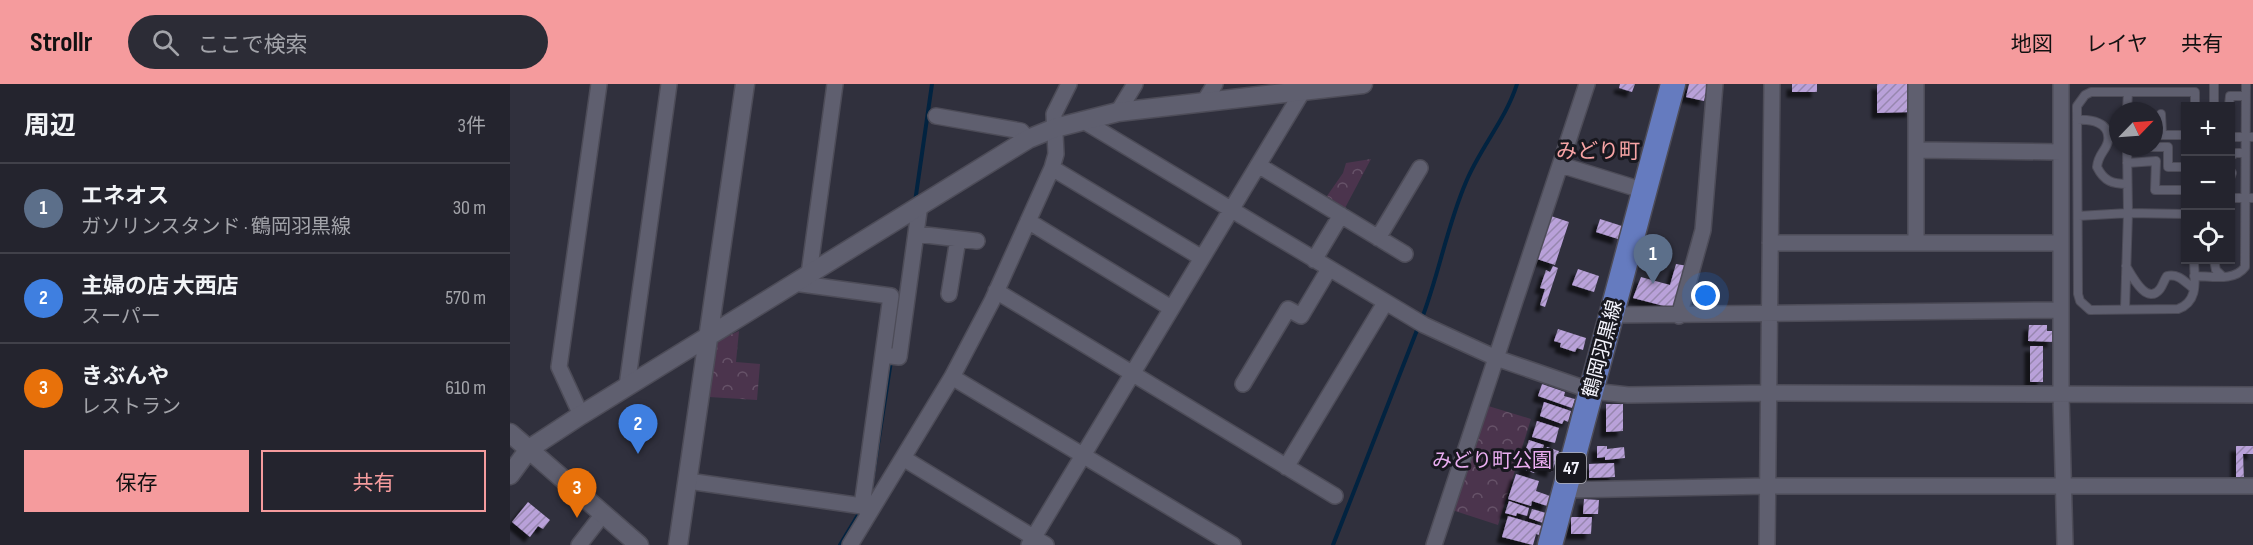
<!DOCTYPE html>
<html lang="ja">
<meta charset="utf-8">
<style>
body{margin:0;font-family:"Sofia Sans Condensed","Noto Sans JP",sans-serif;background:#2c2c36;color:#f1f3f6}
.controls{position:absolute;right:18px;top:18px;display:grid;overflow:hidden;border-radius:0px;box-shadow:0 2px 4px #0004}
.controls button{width:54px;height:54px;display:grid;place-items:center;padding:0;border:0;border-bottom:2px solid #41414a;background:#24242e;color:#f1f3f6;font:30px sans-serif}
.compass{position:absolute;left:1599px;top:18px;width:54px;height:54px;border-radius:50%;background:#24242e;box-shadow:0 2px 4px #0004;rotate:65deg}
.you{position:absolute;left:1196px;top:212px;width:21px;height:21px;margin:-15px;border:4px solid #fff;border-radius:50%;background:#1a73e8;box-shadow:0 0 0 9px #1a73e833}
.badge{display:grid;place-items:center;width:39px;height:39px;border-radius:50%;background:#f59b9d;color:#fff;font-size:20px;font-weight:700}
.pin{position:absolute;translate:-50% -50px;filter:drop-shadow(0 2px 3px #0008)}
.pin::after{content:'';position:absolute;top:32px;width:21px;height:18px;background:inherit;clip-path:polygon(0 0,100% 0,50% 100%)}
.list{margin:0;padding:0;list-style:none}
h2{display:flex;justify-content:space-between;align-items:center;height:78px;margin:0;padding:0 24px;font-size:26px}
h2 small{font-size:20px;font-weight:400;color:#a3a4aa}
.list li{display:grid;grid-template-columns:39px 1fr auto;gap:18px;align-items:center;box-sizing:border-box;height:90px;padding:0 24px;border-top:2px solid #41414a}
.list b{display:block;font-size:22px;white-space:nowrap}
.list p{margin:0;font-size:20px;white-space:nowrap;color:#a3a4aa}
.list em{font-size:20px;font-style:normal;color:#a3a4aa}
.actions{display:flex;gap:12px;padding:18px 24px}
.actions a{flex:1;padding:14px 0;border:2px solid #f59b9d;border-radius:0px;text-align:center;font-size:21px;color:#f59b9d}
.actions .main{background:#f59b9d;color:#111}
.icon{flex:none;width:33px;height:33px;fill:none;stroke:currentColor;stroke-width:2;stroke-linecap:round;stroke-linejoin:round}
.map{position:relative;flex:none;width:1743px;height:461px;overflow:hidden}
header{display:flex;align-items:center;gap:36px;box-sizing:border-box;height:84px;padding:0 30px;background:#f59b9d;color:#111}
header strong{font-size:28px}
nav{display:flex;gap:33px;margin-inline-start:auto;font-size:21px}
.search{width:420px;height:54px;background:#2c2c36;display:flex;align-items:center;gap:15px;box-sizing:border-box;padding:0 21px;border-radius:33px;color:#a3a4aa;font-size:22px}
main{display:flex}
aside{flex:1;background:#24242e}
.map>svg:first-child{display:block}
.park{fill:url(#park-crowns)}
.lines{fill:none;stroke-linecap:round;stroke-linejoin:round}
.stream{stroke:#022340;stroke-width:4}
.building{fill:url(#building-hatch);filter:url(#shadow)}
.service-casing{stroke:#4d4c58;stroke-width:10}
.minor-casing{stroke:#4d4c58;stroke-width:18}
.tertiary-casing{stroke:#4d4c58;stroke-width:21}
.primary-casing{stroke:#4d4c58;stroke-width:27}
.service{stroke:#5f5f6f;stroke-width:8}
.minor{stroke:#5f5f6f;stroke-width:15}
.tertiary{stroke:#5f5f6f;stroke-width:18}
.primary{stroke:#657bbf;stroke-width:24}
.labels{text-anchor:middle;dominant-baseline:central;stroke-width:6;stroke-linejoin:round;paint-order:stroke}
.shield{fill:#18181f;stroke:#b2b2ba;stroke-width:1.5}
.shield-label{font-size:18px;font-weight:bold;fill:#f4f4fd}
.street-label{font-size:20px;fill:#f4f4fd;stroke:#18181f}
.park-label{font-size:20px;fill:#ebaef2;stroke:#18181f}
.neighbourhood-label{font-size:21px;fill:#f8a4a5;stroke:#18181f}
</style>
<header>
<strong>Strollr</strong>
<div class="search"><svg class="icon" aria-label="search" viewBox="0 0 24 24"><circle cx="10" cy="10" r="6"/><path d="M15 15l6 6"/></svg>ここで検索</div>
<nav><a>地図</a><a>レイヤ</a><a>共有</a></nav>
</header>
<main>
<aside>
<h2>周辺<small>3件</small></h2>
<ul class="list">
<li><span class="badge" style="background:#5c6f8a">1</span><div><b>エネオス</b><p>ガソリンスタンド · 鶴岡羽黒線</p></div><em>30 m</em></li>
<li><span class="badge" style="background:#3f7fe0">2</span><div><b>主婦の店 大西店</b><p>スーパー</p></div><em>570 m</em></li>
<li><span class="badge" style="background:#e8710a">3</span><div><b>きぶんや</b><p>レストラン</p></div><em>610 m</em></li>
</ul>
<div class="actions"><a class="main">保存</a><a>共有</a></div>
</aside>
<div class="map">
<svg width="1743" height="461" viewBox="0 0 1743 461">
<defs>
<pattern id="park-crowns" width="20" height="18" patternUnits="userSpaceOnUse" patternTransform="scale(1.5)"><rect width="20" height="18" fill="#4b344d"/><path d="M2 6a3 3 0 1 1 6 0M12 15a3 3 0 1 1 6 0" fill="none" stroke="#665268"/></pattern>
<pattern id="building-hatch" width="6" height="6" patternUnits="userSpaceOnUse" patternTransform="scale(1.5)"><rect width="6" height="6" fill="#b9a1d9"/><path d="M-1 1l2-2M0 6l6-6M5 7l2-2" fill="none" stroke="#9787af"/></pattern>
<filter id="shadow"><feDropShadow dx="-5.5" dy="5.5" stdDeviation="1.5" flood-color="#0009"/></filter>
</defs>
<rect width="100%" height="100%" fill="#30303d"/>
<path class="park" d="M861,75L835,124L817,112L833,89L836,79Z
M229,247L226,278L250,280L247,316L199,313L204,258Z
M975,321L1021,335L988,441L942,426Z"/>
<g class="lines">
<path class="stream" d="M405,118L422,0
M912,234C929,190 937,142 956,98C970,64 996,35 1007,0
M360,411L381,277
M330,461L351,426
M823,461L909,241"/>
</g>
<path class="building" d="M1110,0H1125L1122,8L1109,4Z
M1179,0H1198L1194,17L1176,13Z
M1282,0H1307V8H1282Z
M1367,0H1402V28L1367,29Z
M1041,132L1059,138L1045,181L1027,175Z
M1090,135L1112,142L1108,155L1086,148Z
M1141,153L1158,158L1154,170L1148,167L1149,164L1138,161Z
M1166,180L1178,182L1166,224L1153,229L1154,222L1123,214L1131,193L1160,201Z
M1043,182L1048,184L1035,223L1030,221L1035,205L1030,204L1036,186L1040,188Z
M1068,185L1089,192L1084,208L1062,201Z
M1519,241H1537V247H1543V258L1518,257Z
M1048,245L1076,254L1073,266L1067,264L1065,268L1050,263L1051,259L1044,257Z
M1520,262H1533V298H1520Z
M1032,300L1055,308L1054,312L1065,315L1062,324L1028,312Z
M1034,318L1061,327L1058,338L1054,336L1052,340L1030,332Z
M1096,320H1113V347L1096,348Z
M1027,337L1049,344L1045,359L1022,353Z
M1019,356L1034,361L1024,389L1013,385L1017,375L1013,373Z
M1087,362H1097V365L1114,363L1115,374L1095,376V373L1087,374Z
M1726,362H1743V370H1733L1734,396H1726Z
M1037,363L1049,367L1042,388L1031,385Z
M1104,379L1105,393L1079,394V380Z
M1006,390L1029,397L1026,407L1040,412L1037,422L1022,417L1021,422L998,415Z
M1074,415L1089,416L1088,430H1073Z
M999,417L1019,424L1017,432L1007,429L1006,432L995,429Z
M18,418L40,436L33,445L28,442L20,453L2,438Z
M1022,425L1036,429L1033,439L1019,434Z
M998,432L1032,442L1029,451L1026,450L1023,461L992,453Z
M1061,433H1082L1081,450H1061Z"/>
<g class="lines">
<g class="service-casing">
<path id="service" d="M1704,0V22
M1719,22L1720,12H1735
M1617,27L1618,8
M1651,30L1652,51
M1567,36C1580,35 1601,38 1598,57C1596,67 1588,70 1587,83C1594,97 1602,100 1617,100
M1644,51H1676
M1720,53H1743
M1617,63H1658V83H1676
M1720,72L1726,69H1735
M1617,79L1646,77L1645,106H1676
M1720,86L1722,89L1720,94
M1720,114H1743
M1568,132L1618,129L1676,130
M1684,176C1684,194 1690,217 1668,225L1580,226L1570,217L1568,210L1567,22L1575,11L1581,8H1685V22
M1704,176L1706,186L1712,192
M1616,182C1622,192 1637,222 1650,205C1653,201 1654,196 1657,192C1668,189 1675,198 1684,205
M1684,192C1701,192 1724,198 1735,183L1736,0
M1615,225L1618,129L1617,63"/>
</g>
<g class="minor-casing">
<path id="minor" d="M1406,0V159
M1551,0V311L1555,461
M694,18L705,0
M608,28L625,0
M426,32L511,47L518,55
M572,36L914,241L986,274L1082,307L1118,311L1258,309L1743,311
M1407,66L1551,68
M748,81L895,170
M1051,81L1135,107
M542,84L692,174
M518,137L661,224
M407,150L467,157
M868,154L910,84
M1260,159H1551
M804,176L831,131
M299,190L325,0
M284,199L381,212L352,422
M486,207L825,412
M439,210L448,155
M1102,231L1551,226
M1169,232L1193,146L1205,0
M373,271L389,273L410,120
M442,293L723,461
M733,300L778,225L791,232L819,185
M117,302L159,0
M71,331L49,283L89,0
M393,374L536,461
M776,383L875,219
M178,397L352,422L360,428
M1055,406L1257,402H1743
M69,461L93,430
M340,461L442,293L482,217L542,84L546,70L544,30L559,0
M519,461L797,0
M924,461L1077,0
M1257,461L1262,0"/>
</g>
<g class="tertiary-casing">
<path id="tertiary" d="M0,349L129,461
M0,391L19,365L71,331L518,55L545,44L608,28L853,0
M168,461L235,0"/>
</g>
<g class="primary-casing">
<path id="primary" d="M1040,461L1163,0"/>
</g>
<use href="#service" class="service"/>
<use href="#minor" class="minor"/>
<use href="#tertiary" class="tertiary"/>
<use href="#primary" class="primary"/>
</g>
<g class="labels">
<rect class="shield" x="1046" y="369" width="30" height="30" rx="4.5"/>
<g class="shield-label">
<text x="1061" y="384">47</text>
</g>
<g class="street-label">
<text transform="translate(1093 265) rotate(-75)">鶴岡羽黒線</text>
</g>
<g class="park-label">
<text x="982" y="377">みどり町公園</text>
</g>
<g class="neighbourhood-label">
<text x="1088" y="67">みどり町</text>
</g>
</g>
</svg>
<div class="controls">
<button>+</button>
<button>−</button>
<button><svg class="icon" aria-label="locate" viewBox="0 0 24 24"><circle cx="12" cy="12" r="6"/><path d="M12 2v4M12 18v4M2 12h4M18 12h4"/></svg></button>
</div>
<svg class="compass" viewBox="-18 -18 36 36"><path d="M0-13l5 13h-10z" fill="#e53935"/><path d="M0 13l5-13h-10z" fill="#a3a4aa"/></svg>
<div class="you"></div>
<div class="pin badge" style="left:1143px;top:200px;background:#5c6f8a">1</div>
<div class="pin badge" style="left:128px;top:370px;background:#3f7fe0">2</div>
<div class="pin badge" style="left:67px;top:434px;background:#e8710a">3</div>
</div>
</main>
